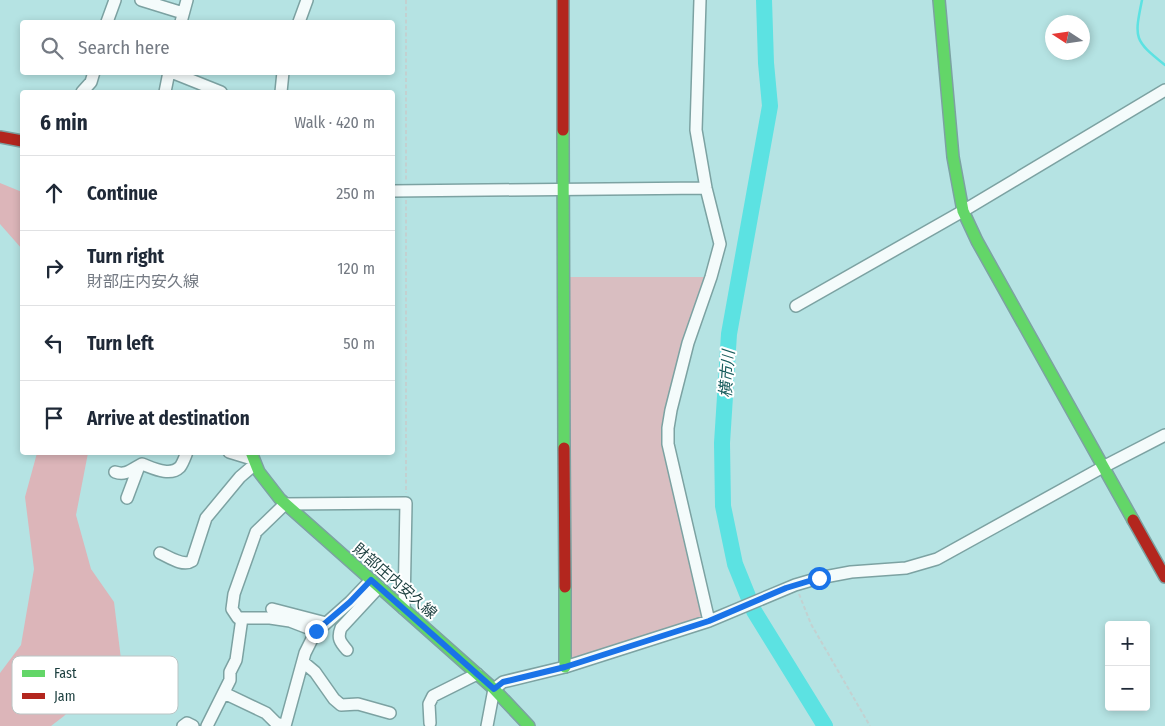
<!DOCTYPE html>
<meta charset="utf-8">
<style>
body{margin:0;font-family:"Fira Sans Condensed","Noto Sans JP",sans-serif;background:#f6f6f7;color:#1f2937}
.controls{position:absolute;right:15px;bottom:15px;display:grid;overflow:hidden;border-radius:5px;box-shadow:0 2px 8px #0003}
.controls button{width:45px;height:45px;display:grid;place-items:center;padding:0;border:0;border-bottom:1px solid #e0e1e3;background:#fff;color:#1f2937;font:25px sans-serif}
.compass{position:absolute;left:1045px;top:15px;width:45px;height:45px;border-radius:50%;background:#fff;box-shadow:0 2px 8px #0003;rotate:282deg}
.stop{position:absolute;width:15px;height:15px;margin:-11px;border:4px solid #1a73e8;border-radius:50%;background:#fff}
.stop.end{background:#1a73e8;border-color:#fff;box-shadow:0 1px 5px #0008}
.list{margin:0;padding:0;list-style:none}
h2{display:flex;justify-content:space-between;align-items:center;height:65px;margin:0;padding:0 20px;font-size:21px}
h2 small{font-size:16px;font-weight:400;color:#747a83}
.list li{display:grid;grid-template-columns:32px 1fr auto;gap:15px;align-items:center;box-sizing:border-box;height:75px;padding:0 20px;border-top:1px solid #e0e1e3}
.list b{display:block;font-size:19px;white-space:nowrap}
.list p{margin:0;font-size:16px;white-space:nowrap;color:#747a83}
.list em{font-size:16px;font-style:normal;color:#747a83}
.icon{flex:none;width:28px;height:28px;fill:none;stroke:currentColor;stroke-width:2;stroke-linecap:round;stroke-linejoin:round}
.map{position:relative;flex:none;width:1165px;height:726px;overflow:hidden}
.search{position:absolute;background:#fff;box-shadow:0 2px 8px #0003;left:20px;top:20px;width:375px;height:55px;display:flex;align-items:center;gap:12px;box-sizing:border-box;padding:0 18px;border-radius:5px;color:#747a83;font-size:19px}
.panel{position:absolute;background:#fff;box-shadow:0 2px 8px #0003;left:20px;top:90px;width:375px;height:365px;border-radius:5px}
.map>svg:first-child{display:block}
.green{fill:#d9bec1}
.forest{fill:#dcb5b9}
.lines{fill:none;stroke-linecap:round;stroke-linejoin:round}
.stream{stroke:#5ce2e2;stroke-width:2.5}
.river{stroke:#5ce2e2;stroke-width:16}
.street-casing{stroke:#7ca2a2;stroke-width:14}
.fast-casing{stroke:#7ca2a2;stroke-width:14}
.jam-casing{stroke:#7ca2a2;stroke-width:14}
.path{stroke:#c3d1d1;stroke-width:2;stroke-dasharray:4 2.5;stroke-linecap:butt}
.street{stroke:#f4fbfb;stroke-width:11}
.fast{stroke:#63d668;stroke-width:11}
.jam{stroke:#b3261e;stroke-width:11}
.route{stroke:#1a73e8;stroke-width:6}
.labels{text-anchor:middle;dominant-baseline:central;stroke-width:4;stroke-linejoin:round;paint-order:stroke}
.street-label{font-size:15px;fill:#1a3d3d;stroke:#fff}
.water-label{font-size:16px;font-style:italic;fill:#195c5c;stroke:#fff}
.key{fill:#fff;stroke:#bac5c5;stroke-width:1}
.key-label{font-size:14px;fill:#1a3d3d}
</style>
<div class="map">
<svg width="1165" height="726" viewBox="0 0 1165 726">
<rect width="100%" height="100%" fill="#b5e3e3"/>
<path class="green" d="M563,277H711L668,428L709,621L565,667Z"/>
<path class="forest" d="M0,183L22,192V249L0,224Z
M37,453H88L76,515L91,569L114,602L121,659L64,716L51,726H0V673L21,645L34,569L25,497Z"/>
<g class="lines">
<path class="stream" d="M1142,0C1134,39 1134,40 1165,65"/>
<path class="river" d="M764,0L766,63L770,106L729,334L722,443L723,506L735,564L754,611L825,726"/>
<g class="street-casing">
<path id="street" d="M141,0L183,13
M700,0L696,130L706,188L720,244L711,277L688,343L671,410L668,428V444L709,621
M107,22L115,0
M181,22L187,0
M299,22L307,0
M171,72L221,92
M82,92L91,82L94,72
M165,92L169,72
M281,92L283,72
M392,191L706,188
M796,306L963,211L1165,90
M229,452L252,459
M115,472C126,476 132,469 142,464C153,468 170,477 180,467C183,463 185,457 187,452
M127,498L139,466
M160,553C169,557 183,567 192,561L206,518L240,477L254,465
M272,609L326,623
M316,631L290,621L270,618H238L232,609L234,594L256,532L285,504L406,503L404,609
M347,650C340,642 337,638 341,628L379,587
M303,662L315,672L334,699L341,705L358,704L390,713
M224,693L266,713L276,723L285,726
M430,723L429,704L433,696L477,674
M183,726L187,723L193,726
M207,726L230,680V672L236,660L242,618
M285,726L305,653L315,633L350,602L371,580
M487,726L494,689L503,682L565,667L709,621L795,585L819,578L851,572L906,568L937,559L1103,467L1165,435"/>
</g>
<g class="fast-casing">
<path id="fast" d="M939,0L953,157L963,211L977,241L1133,520
M563,130L564,448
M251,452L259,472L280,499L494,689L529,726
M565,587V667"/>
</g>
<g class="jam-casing">
<path id="jam" d="M563,0V130
M0,137L22,141
M564,448L565,587
M1133,520L1165,577"/>
</g>
<path class="path" d="M406,0V180
M406,200V493
M799,594L811,624L870,726"/>
<use href="#street" class="street"/>
<use href="#fast" class="fast"/>
<use href="#jam" class="jam"/>
</g>
<g class="lines">
<path class="route" d="M316,631L350,602L371,580L494,689L503,682L565,667L709,621L786,588L819,578"/>
</g>
<g class="labels">
<g class="street-label">
<text transform="translate(395 581) rotate(41)">財部庄内安久線</text>
</g>
<g class="water-label">
<text transform="translate(727 374) rotate(-86)">横市川</text>
</g>
</g>
<rect x="12" y="656" width="166" height="58" rx="8" class="key"/>
<rect x="22" y="670" width="23" height="7" fill="#63d668"/>
<rect x="22" y="693" width="23" height="6" fill="#b3261e"/>
<g class="key-label">
<text x="54" y="678">Fast</text>
<text x="54" y="701">Jam</text>
</g>
</svg>
<div class="controls">
<button>+</button>
<button>−</button>
</div>
<svg class="compass" viewBox="-18 -18 36 36"><path d="M0-13l5 13h-10z" fill="#e53935"/><path d="M0 13l5-13h-10z" fill="#747a83"/></svg>
<div class="stop" style="left:819px;top:578px"></div>
<div class="stop end" style="left:316px;top:631px"></div>
<div class="search"><svg class="icon" aria-label="search" viewBox="0 0 24 24"><circle cx="10" cy="10" r="6"/><path d="M15 15l6 6"/></svg>Search here</div>
<section class="panel">
<h2>6 min<small>Walk · 420 m</small></h2>
<ul class="list">
<li><svg class="icon" aria-label="ahead" viewBox="0 0 24 24"><path d="M12 20V5M6 11l6-6 6 6"/></svg><div><b>Continue</b></div><em>250 m</em></li>
<li><svg class="icon" aria-label="right" viewBox="0 0 24 24"><path d="M7 20v-9h11M14 6l5 5-5 5"/></svg><div><b>Turn right</b><p>財部庄内安久線</p></div><em>120 m</em></li>
<li><svg class="icon" aria-label="left" viewBox="0 0 24 24"><path d="M17 20v-9H6M10 6l-5 5 5 5"/></svg><div><b>Turn left</b></div><em>50 m</em></li>
<li><svg class="icon" aria-label="arrive" viewBox="0 0 24 24"><path d="M6 21V4h12l-3 4 3 4H6"/></svg><div><b>Arrive at destination</b></div></li>
</ul>
</section>
</div>
